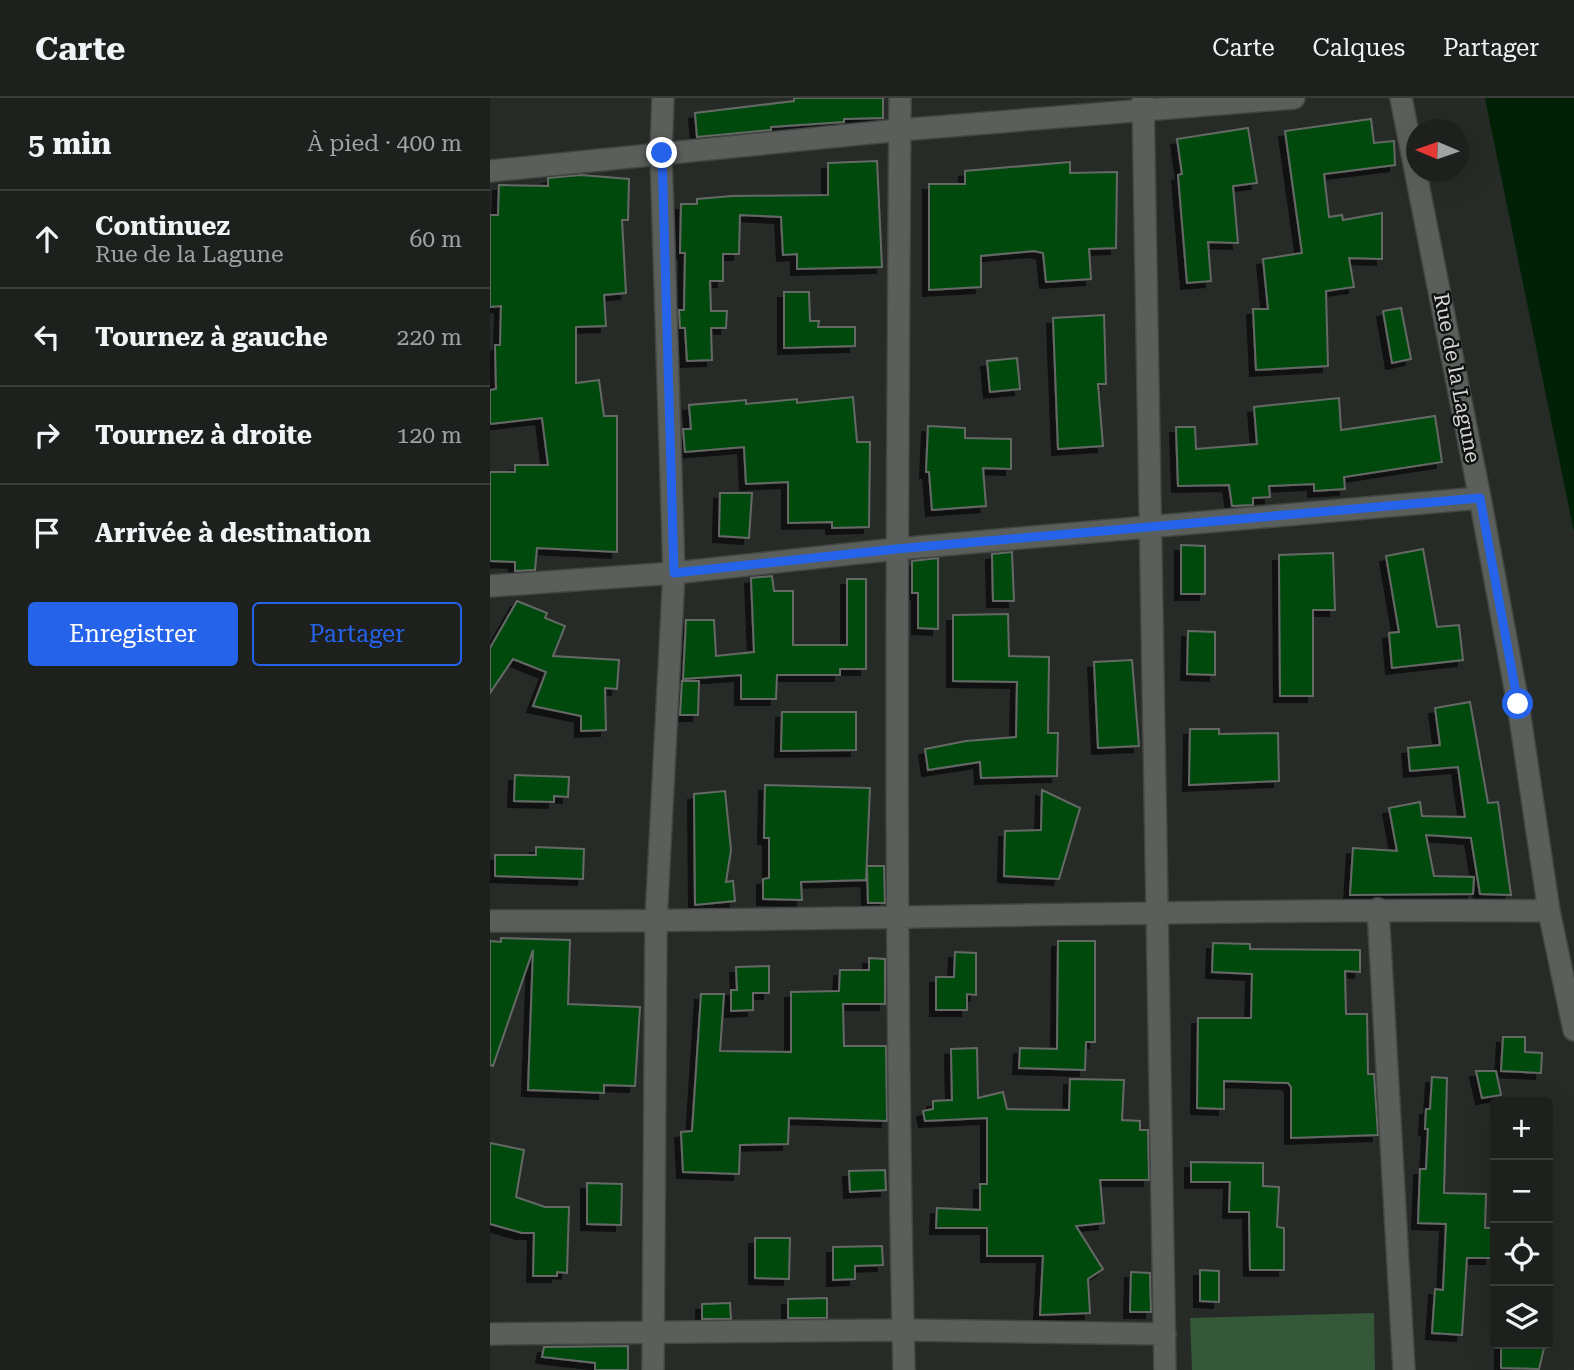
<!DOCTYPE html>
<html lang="fr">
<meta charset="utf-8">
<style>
body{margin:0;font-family:"Roboto Serif",serif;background:#2a2d2a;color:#f1f3f6}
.controls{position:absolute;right:21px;bottom:21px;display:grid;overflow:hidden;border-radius:7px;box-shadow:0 7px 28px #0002}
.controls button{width:63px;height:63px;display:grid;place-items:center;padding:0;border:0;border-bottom:2px solid #3b3e3b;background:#1d201d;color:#f1f3f6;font:35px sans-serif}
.compass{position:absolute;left:916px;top:21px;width:63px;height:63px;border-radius:50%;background:#1d201d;box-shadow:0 7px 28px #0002;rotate:272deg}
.stop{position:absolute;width:21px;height:21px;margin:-16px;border:5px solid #2563eb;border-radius:50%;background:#fff}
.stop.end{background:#2563eb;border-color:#fff;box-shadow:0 2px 7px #0008}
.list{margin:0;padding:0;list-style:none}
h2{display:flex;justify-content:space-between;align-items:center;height:91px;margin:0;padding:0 28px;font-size:30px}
h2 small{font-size:23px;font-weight:400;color:#a0a3a4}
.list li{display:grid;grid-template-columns:46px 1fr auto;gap:21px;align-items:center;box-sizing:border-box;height:98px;padding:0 28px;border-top:2px solid #3b3e3b}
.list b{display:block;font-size:26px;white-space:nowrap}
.list p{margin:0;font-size:23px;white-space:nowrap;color:#a0a3a4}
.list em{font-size:23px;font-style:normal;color:#a0a3a4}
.actions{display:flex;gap:14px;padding:21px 28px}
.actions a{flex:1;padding:16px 0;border:2px solid #2563eb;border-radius:7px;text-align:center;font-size:24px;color:#2563eb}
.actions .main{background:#2563eb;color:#fff}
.icon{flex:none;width:38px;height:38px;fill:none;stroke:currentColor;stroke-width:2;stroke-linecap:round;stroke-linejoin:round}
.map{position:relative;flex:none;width:1084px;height:1272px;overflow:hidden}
header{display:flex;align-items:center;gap:42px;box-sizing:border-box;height:98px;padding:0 35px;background:#1d201d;border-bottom:2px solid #3b3e3b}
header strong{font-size:33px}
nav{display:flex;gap:38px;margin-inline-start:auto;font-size:24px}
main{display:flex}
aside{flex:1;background:#1d201d}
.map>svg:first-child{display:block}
.green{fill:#355838}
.water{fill:#002105}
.building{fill:#004911;stroke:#656965;stroke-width:2;filter:url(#shadow)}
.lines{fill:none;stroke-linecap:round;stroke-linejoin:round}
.street-casing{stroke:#434643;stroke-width:24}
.street{stroke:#5b5f5b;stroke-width:21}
.route{stroke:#2563eb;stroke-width:9}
.labels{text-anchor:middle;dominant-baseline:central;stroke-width:5;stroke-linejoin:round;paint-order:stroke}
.street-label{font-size:21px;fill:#d5d7d5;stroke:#111311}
</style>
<header>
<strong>Carte</strong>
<nav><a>Carte</a><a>Calques</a><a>Partager</a></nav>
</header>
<main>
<aside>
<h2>5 min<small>À pied · 400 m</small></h2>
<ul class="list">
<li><svg class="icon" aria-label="ahead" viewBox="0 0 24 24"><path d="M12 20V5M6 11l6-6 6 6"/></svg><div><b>Continuez</b><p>Rue de la Lagune</p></div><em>60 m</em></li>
<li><svg class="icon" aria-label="left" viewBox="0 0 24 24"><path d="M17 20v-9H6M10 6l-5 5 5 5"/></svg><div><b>Tournez à gauche</b></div><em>220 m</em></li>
<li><svg class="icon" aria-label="right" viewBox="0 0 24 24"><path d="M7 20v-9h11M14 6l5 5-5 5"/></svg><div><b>Tournez à droite</b></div><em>120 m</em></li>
<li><svg class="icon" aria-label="arrive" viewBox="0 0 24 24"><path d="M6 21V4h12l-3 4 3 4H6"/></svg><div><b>Arrivée à destination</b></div></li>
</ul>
<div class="actions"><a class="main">Enregistrer</a><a>Partager</a></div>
</aside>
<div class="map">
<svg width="1084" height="1272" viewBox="0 0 1084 1272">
<defs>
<filter id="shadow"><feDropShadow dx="-6" dy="6" stdDeviation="0" flood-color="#0009"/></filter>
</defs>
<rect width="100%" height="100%" fill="#272b27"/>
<path class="green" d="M884,1215L885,1272H702L700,1220Z"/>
<path class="water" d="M995,0H1084V434Z"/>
<path class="building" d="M304,0H393V20L354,21V24L281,29V32L207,39L205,15L304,3Z
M881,21L884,45L904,43L905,67L834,76L839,119L852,117L853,122L892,115V161L859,160L864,189L836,193L838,268L766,272L763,211H778L773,161L812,155L795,33Z
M758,30L767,85L743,88L748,145L718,144L721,183L697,185L688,77L692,76L687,41Z
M387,63L392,169L307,171V156L293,157L291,119L250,117L249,156H233V183H220L221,213H237L236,230H221L222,262L197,263L195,230H190L189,212H194L195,155H190L191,106H207V101L242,98L338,97V65Z
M580,64V75L627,74L626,150L599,151L601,181L556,184L553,155L544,153L491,158V189L439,192V86H475V73Z
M91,77L139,81L138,122H132L136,195L114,197L116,228L86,229V285L109,282L114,318H127V454L47,450L45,472L25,473V464L0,463V374H25V367H58L52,320L0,326V292L6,291L5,247H10L11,208L0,209V117H8L9,87L58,88V80Z
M294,194H319L320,223H329L328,229H365V248L294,250Z
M911,210L921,261L902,265L893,213Z
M614,217L616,286H608L613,348L568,351L563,220Z
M527,260L530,291L500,294L497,263Z
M363,299L367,344H380L379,429L342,430V424L298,425V384L256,386L254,349L195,354L193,331H201L199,307L256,302V306L307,301V305Z
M849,300L851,332L945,318L952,364L854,379L855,391L824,393V386L779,388L780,399L763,400V407L742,408L739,387L688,388L686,329H705L706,351L767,346L764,309Z
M438,328L475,330V340L521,341V371L493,370L496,408L442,412L439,374H436Z
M230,395H262L259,440L229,438Z
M691,447L715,448V496H691Z
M933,451L947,529L969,527L973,562L902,570L899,535L909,534L896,458Z
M522,454L524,503H503L502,456Z
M843,455L845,512H823V598H790L789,457Z
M448,460V531L428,530V495H422V463Z
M282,478L284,493H303V547H357V481H376V571H350V577H287L286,601H251V577L193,581L196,522H224L226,558L264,554L261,480Z
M27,503L57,515L55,520L75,528L63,558L129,562L127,591L115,590L116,632L91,633V618L43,608L56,574L23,561L0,595V550Z
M518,516L519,558L559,559L558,635H568L567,678L491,680L490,664L438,672L435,651L476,643L526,639L527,584L463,583V517Z
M698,533L725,534V577L697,576Z
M642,562L649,648L608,650L604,564Z
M192,583H209L208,617H190Z
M980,604L998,705L1008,704L1021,797L990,796L981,740L936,737L944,778L984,779L983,796L860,797L863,750L907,753L899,710L930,704L932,718L975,719L968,669L920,673L918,650L950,647L945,610Z
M292,614H366V652L291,653Z
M700,631H729V636L788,635L789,683L699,687Z
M25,677L79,679L78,699L64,698V704L24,703Z
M275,687L380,690L376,782L311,784L312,802L273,801V781L279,780V740H274Z
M552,692L590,710L569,781L514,778L515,733L551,732Z
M235,693L241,752L236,784L243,783L245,803L205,807L204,696Z
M46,749L94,751L93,781L5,778V757H46Z
M377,768H394L395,805H378Z
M11,840L80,842L78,906L150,909L145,988L114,987V995L38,992L43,852L3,968L0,967V843L11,844Z
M568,843H605V944H596L595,972L529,970L530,950L567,951Z
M723,845L760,846V851L870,852V874L855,873L856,916H877L878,976H884L888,1037L801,1040V989L798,985L734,983V1011L707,1010L708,920H761L762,876L722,874Z
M465,854L486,855V897L477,896V912H446V879H464Z
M379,860L395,861V906H353L354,948H396L397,1023L299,1020L298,1046L250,1047L249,1076L193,1074L191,1034L202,1033L211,896H234L230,953L301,954V894L349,893L350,872H379Z
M279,868V895H263V912L241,913V892H247L246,869Z
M1013,939H1035V954L1052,955L1051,975L1011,973Z
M487,950L488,1000L513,994L517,1011L579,1012L580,981L634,982L632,1022L650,1023V1032H658L659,1082H610L614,1125L586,1128L613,1171L598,1181L600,1215L550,1217L553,1158H497V1130H446L447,1110L490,1112V1086H497V1020L435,1023L433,1013L443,1011V1003L462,1002L461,951Z
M986,973H1006L1011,997L992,1000Z
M942,979L957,980L954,1095L996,1096L995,1130H1002L1001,1160H977L972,1237L942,1235L945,1191L953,1192L956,1126L928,1125L930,1071H936L938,1031H935L936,1011H940Z
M0,1045L34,1052L26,1099L55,1109H79L77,1175L67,1174V1178H43L44,1135H32L0,1126Z
M701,1064L773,1065V1088L789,1089L787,1129L794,1130V1172H760L759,1114H739L740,1084H701Z
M395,1072L396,1092L360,1094L359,1073Z
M97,1085L132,1086L131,1127L97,1126Z
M265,1140H300L299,1181L265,1180Z
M392,1148L393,1167L365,1168V1181L343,1182V1149Z
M710,1172L729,1173V1204L710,1203Z
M641,1174L660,1175L661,1214H640Z
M337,1200V1220H298V1201Z
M240,1205L241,1221H212V1206Z
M1011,1246H1055L1049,1271L1011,1270Z
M138,1248V1272H105V1265L52,1259L54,1249Z"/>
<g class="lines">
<g class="street-casing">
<path id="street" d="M410,0C407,424 404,848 414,1272
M653,0L675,1272
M911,0L990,400L1028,606L1059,813L1084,932
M0,73L410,32L804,0
M0,488L184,475L406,451L990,400
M888,811L914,1272
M0,823C353,824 706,810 1059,813
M0,1236L413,1232L675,1236
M163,1272L166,823L184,475L171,55L173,0"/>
</g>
<use href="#street" class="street"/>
</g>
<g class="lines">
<path class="route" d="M172,55L184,475L406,451L990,400L1028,606"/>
</g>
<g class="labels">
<g class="street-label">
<text transform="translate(967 280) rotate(79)">Rue de la Lagune</text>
</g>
</g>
</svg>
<div class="controls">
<button>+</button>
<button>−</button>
<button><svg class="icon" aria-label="locate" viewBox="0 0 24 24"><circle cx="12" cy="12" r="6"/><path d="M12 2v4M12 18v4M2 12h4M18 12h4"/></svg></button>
<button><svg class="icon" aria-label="layers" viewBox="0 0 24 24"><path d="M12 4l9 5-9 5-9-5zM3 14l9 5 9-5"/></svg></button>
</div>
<svg class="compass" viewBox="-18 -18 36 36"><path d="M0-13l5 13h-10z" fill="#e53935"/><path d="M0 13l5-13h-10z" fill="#a0a3a4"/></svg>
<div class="stop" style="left:1028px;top:606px"></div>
<div class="stop end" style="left:172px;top:55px"></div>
</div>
</main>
